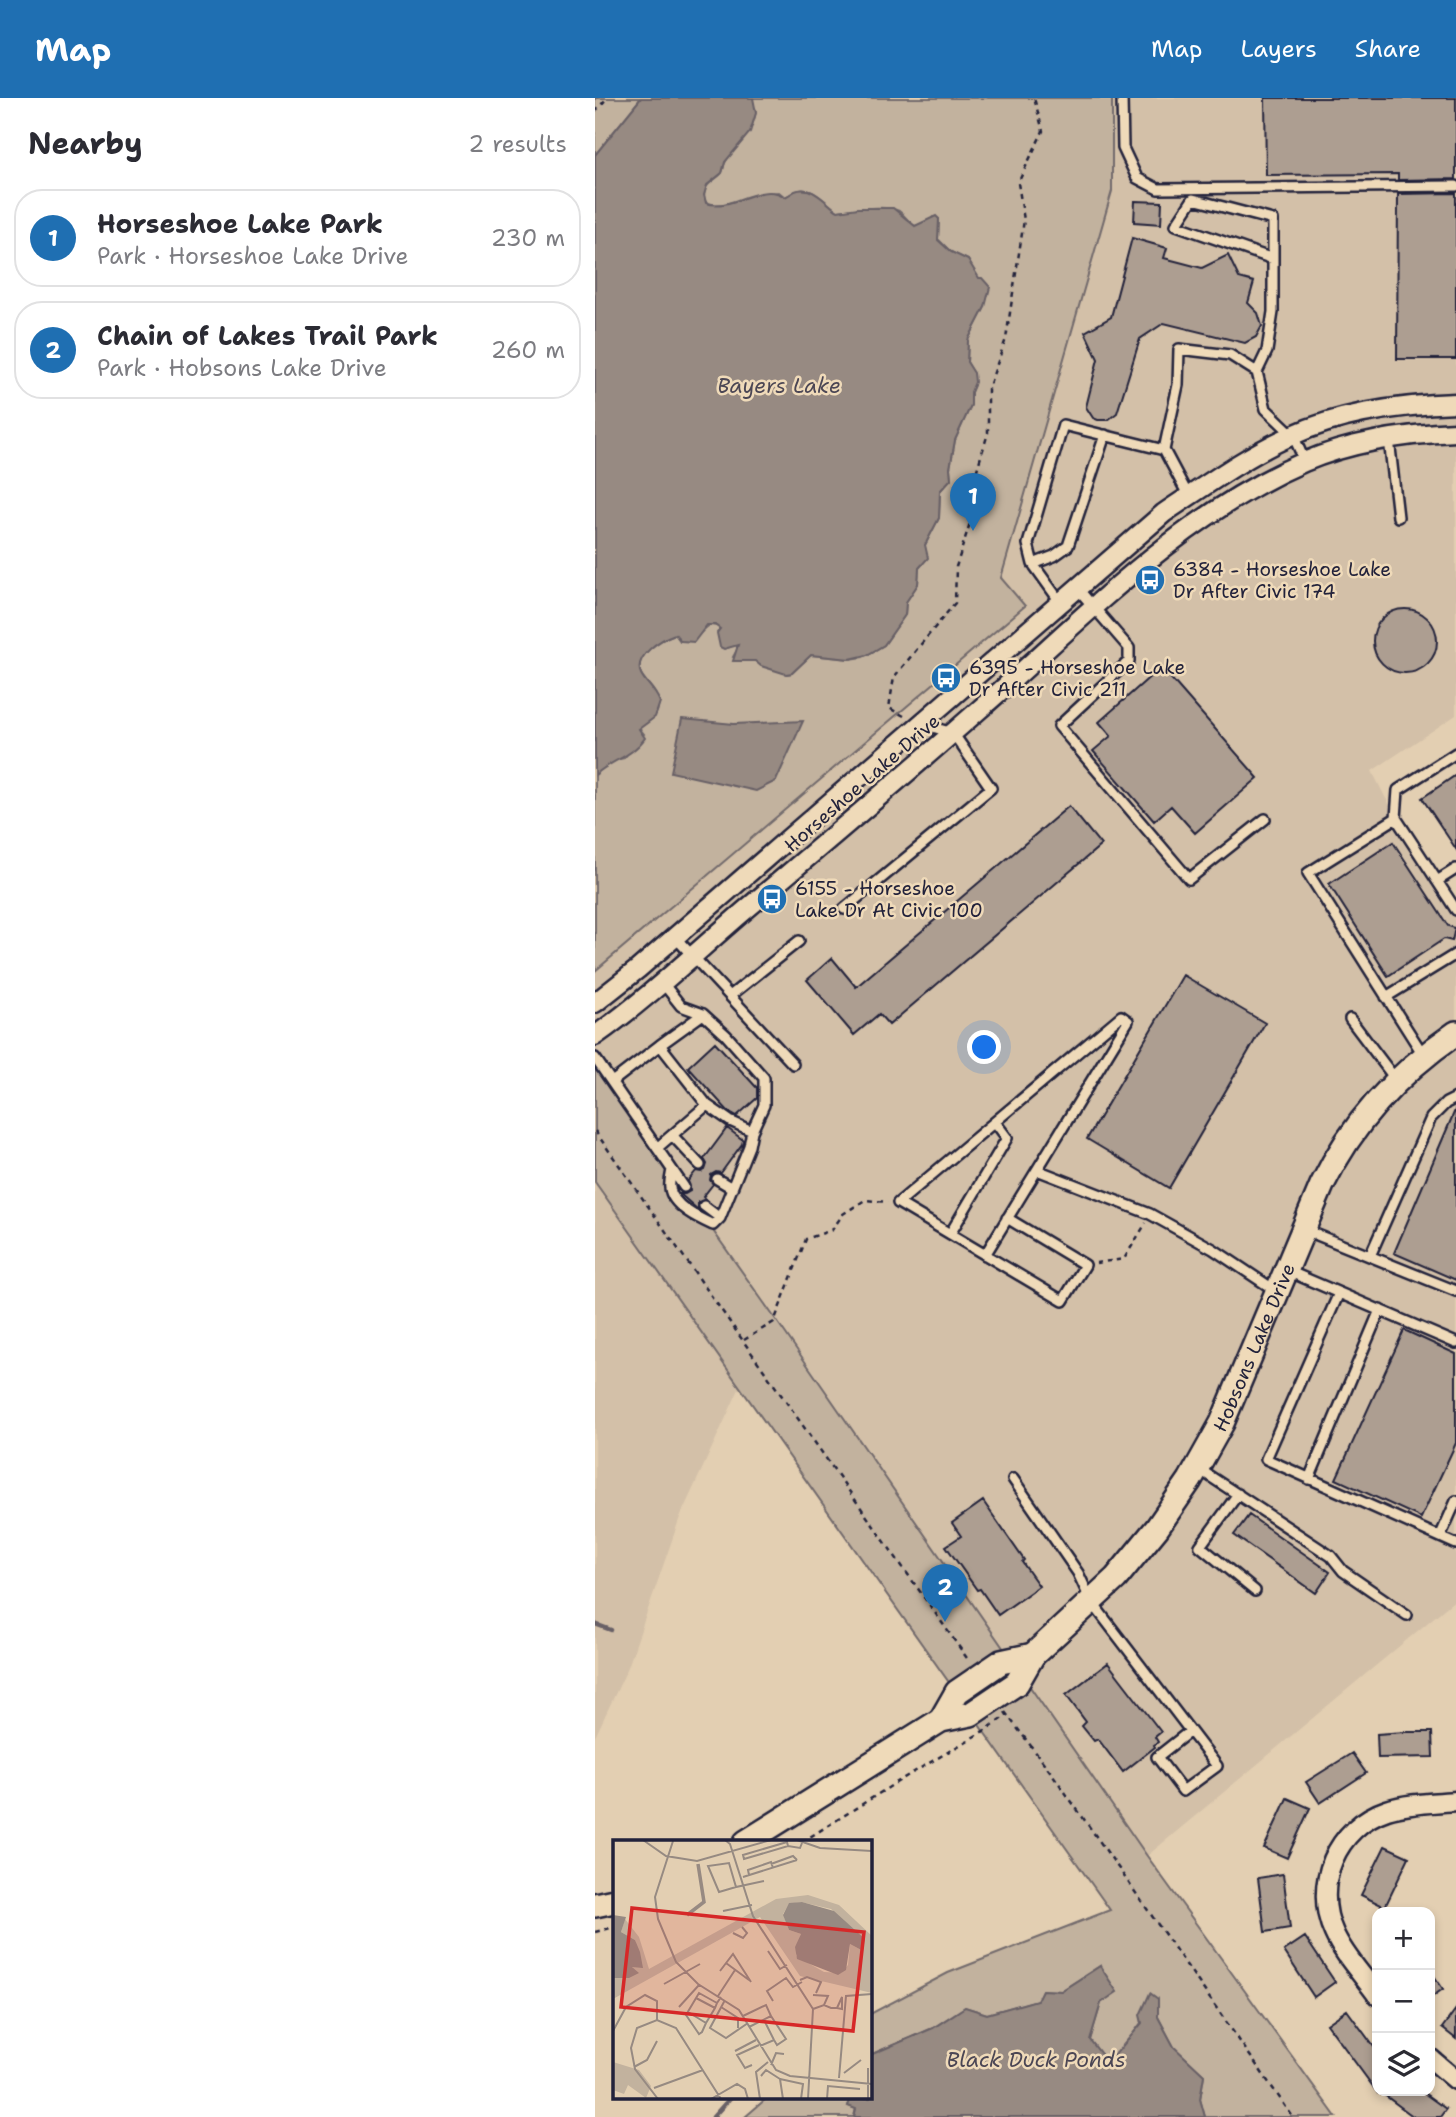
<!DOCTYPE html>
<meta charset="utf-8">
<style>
body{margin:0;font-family:"Shantell Sans",sans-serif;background:#f2f2f3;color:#2b2b33}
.controls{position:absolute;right:21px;bottom:21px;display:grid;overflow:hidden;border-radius:14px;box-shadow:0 4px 10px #0003}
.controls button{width:63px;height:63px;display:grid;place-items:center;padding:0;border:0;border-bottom:2px solid #e1e1e2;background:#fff;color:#2b2b33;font:35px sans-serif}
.you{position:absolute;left:390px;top:950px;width:24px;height:24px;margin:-18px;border:5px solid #fff;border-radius:50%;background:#1a73e8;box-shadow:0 0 0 10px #1a73e833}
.badge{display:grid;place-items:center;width:46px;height:46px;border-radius:50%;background:#1f6fb2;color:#fff;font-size:23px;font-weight:700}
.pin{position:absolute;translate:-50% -58px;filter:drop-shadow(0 2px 4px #0008)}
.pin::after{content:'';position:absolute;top:37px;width:24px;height:21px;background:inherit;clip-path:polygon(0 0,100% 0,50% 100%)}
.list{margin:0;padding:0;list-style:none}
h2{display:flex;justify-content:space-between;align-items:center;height:91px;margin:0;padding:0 28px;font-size:30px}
h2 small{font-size:23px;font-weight:400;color:#7c7c81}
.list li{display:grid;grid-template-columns:46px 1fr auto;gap:21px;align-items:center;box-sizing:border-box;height:98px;margin:0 14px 14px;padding:0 14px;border:2px solid #e1e1e2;border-radius:28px}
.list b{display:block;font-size:26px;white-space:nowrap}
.list p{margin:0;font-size:23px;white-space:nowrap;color:#7c7c81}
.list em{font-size:23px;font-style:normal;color:#7c7c81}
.icon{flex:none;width:38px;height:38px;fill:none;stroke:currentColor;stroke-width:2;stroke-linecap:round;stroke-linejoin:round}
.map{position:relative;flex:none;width:861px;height:2019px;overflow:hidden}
header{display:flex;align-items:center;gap:42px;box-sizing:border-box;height:98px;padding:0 35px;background:#1f6fb2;color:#fff}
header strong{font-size:33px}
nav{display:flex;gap:38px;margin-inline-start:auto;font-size:24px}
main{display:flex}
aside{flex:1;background:#fff}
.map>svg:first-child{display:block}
.built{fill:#d3c0a8}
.green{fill:#c2b29e;stroke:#726a6c;stroke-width:2}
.water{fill:#978a82;stroke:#686066;stroke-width:2}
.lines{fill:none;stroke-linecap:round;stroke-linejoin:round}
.stream{stroke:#686066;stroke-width:4.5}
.building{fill:#ad9e91;stroke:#22223b;stroke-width:2}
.service-casing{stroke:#22223b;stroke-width:14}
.minor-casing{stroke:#22223b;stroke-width:23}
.tertiary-casing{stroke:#22223b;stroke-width:28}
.path{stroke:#22223b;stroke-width:2.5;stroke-dasharray:5 5;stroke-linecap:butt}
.service{stroke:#efdab9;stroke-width:9}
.minor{stroke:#efdab9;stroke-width:18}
.tertiary{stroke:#efdab9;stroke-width:23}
.labels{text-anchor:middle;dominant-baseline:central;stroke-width:5;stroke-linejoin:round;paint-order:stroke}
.poi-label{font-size:19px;fill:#22223b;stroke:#efdab9;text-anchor:start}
.street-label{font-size:19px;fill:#22223b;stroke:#efdab9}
.water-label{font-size:21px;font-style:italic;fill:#4b4654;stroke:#efdab9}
.inset-river{fill:none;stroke:#978a82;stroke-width:3.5}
.inset-road{fill:none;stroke:#968a82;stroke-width:2}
.view{fill:#d62828;fill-opacity:0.15;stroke:#d62828;stroke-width:3.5}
.inset-edge{fill:none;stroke:#22223b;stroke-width:3.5}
</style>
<header>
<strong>Map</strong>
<nav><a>Map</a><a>Layers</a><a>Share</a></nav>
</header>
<main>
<aside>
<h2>Nearby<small>2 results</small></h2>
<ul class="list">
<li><span class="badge">1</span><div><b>Horseshoe Lake Park</b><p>Park · Horseshoe Lake Drive</p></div><em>230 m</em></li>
<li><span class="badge">2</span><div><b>Chain of Lakes Trail Park</b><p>Park · Hobsons Lake Drive</p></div><em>260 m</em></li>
</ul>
</aside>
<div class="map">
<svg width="861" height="2019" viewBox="0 0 861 2019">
<rect width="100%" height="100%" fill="#e3cfb2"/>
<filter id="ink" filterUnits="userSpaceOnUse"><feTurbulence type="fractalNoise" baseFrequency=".0143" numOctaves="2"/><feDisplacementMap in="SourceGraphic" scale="14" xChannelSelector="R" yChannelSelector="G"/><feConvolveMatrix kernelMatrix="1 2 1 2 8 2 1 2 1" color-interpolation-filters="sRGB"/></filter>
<g filter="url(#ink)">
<path class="built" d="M517,0H861V617L777,673L790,699L861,810V1501L552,1758L184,1226L0,966V873L430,509L406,481L517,93Z
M0,1084L145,1289L85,1419L33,1569L0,1639Z"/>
<path class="green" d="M0,0H46L0,57Z
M158,0H517V93L406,480L430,508L0,873V677L15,663L29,660L49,636L44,630C51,625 62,620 63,610C65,594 51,586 46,576C38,557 66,541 80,536L85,543C90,541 100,540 103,537C112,531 111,524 124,529L130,551L142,546V552L138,559L150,563H160L192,576L197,575L216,557L255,561L268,559L289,547L310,517L311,504L323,486L324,470C333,461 330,458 330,447L344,420L345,393L356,381L355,370L360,342L376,307V294L379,287V276L372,264L373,242L390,209L384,182L373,162L356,154L343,141L344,121L338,119L334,124L320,128C313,124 310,117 304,113C291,106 258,112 243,113C231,106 218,86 201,93C197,95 194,97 190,99L184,94C176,95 169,95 161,96C145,99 126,113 110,103C106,87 117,85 126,76C130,71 127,71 130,65C139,43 157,42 161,12L158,7Z
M0,966L184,1226L552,1758L741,2019H610L605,2001L609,1977L579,1949L563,1919V1901L526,1953L513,1966L495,1942L506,1905L505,1868L466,1893L447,1892L443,1902L392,1916L370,1909L338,1930L275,1957V1916L353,1875L515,1812L0,1084Z
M172,2000H256L253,2008L261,2011L259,2019H150Z"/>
<path class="water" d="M46,0H158L161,15L155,34L130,64L127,75L112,87L109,97L111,105C138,114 167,82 190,99C194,97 197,95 200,93C218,86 231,106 243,113L263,110H298L320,128L341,118L344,121L343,142L356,154L373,162L384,180H387L395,189L390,209L373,242L372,264L379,275L380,284L376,294V307L360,342L355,370L356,381L345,393L344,420L330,447L333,460L324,470L323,486L311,504L310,517L289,547L272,557L255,561L216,557L197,575L191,576L166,568L160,563H138L143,547L129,551L125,549L122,535L125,531L120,527H112L99,544L86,543L80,536C66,541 38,558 46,576C51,586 59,590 65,604L60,619L44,631L50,640C37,659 16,662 0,677V57Z
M87,621L139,626L208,623L181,683L161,693L76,674Z
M505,1868L522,1894L506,1905L495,1942L513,1965L547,1925L545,1917L555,1895L563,1901V1919L579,1949L609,1977L605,2001L610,2019H259L261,2011L253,2008L256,2000H275V1957L338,1930L370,1909L392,1916L442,1902L447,1892L466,1893Z"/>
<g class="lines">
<path class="stream" d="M0,1526L16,1532
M118,2019L135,2000"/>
</g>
<path class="building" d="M670,0H861V81L803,82V76L671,77Z
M861,95V261H802L803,96Z
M540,103L567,104L566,126L539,124Z
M537,140L572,150L569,160L607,170L633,157L644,180L659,184L653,205L663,215L667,228L661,239L650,245L569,225L545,241L522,315L513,322H503L498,320L491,309L503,261L490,234L516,219Z
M778 543a32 32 0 1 1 64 0a32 32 0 1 1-64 0Z
M566,569L663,680L600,735L576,708L559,723L498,653L516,638L504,624Z
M861,677V751L827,700Z
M474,708L506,747L294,927L284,916L259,937L212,882L237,860L261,889Z
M798,744L853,828L860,830L857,843L849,841L793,878L734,786Z
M588,877L670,925L574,1090L492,1041Z
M120,944L162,990V1000L142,1018L133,1013L93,969Z
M861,1010V1182L799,1155Z
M132,1030L148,1042L147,1046L126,1075L121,1074L116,1077L115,1082L118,1086L108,1099L111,1102L103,1104V1112L85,1096H90L95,1093L93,1083L101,1073L106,1074L110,1072L112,1066L109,1061Z
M809,1232L861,1256V1345L826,1420L741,1381Z
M388,1403L429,1462L427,1464L444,1488L403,1517L385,1491L382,1492L351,1448L366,1438L357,1425Z
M654,1417L735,1474L721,1495L639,1437Z
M513,1565L566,1634L560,1639L563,1644L559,1647L560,1649L528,1674L503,1641L499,1643L487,1628L491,1624L471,1597Z
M810,1634H837L838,1659L783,1660L782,1636Z
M757,1655L771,1675L725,1705L711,1684Z
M692,1700L715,1710L692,1760L669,1750Z
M790,1748L814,1759L790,1809L766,1797Z
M688,1776L695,1830L670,1834L663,1780Z
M710,1839L740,1884L719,1899L689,1853Z
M835,1872L848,1891L835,1900Z
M861,1911V1941L847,1930Z
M752,1912L782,1953V1994L732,1926Z
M784,1993H826L851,2011L845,2019H819Z"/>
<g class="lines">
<g class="service-casing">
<path id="service" d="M527,0L528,50L542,80L563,91L861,88
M678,161L581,127L598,101L678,122V214L672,253L662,274L671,311L698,337L710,364
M794,341L803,419
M594,399L569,352L583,287L584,251L635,257L662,274
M438,466L459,458L473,448L510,337
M483,491L534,550V563L464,628L594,781L670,721
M466,505L438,466L433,446L468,327L569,352
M801,720L803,692L861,655
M842,783L861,771
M249,811L396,690L358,635L327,626
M79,838L198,966
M67,884L86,908L108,916
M135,898L204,843
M791,899L861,856
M755,921L801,982
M65,947L108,916L131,937L169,980V1007L157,1033
M829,958L713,775L801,720L861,812
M0,960L89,1089
M17,984L65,947L112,1007
M77,1037L105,1067
M62,1050L112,1007L135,1023L157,1033L154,1048L125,1120L118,1127C103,1120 77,1108 75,1090C74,1084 76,1077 77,1072
M442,1072L555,1116L618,1151L681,1193
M122,1081L137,1090
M109,1108L125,1120
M710,1132L861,1193
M355,1136L412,1040L400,1024
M390,1157L533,923L526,918L303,1105C358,1138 413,1170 468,1203L490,1167L412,1120
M775,1158L836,1020L851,1005L861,1000
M693,1173L861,1245
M744,1195L671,1361L861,1446
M604,1371L736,1458L748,1473L812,1517
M418,1381L483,1475L496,1503L622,1668L588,1693L562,1659L595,1633
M714,1381L785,1212
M643,1396L605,1448L660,1493
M845,1439L861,1403"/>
</g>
<g class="minor-casing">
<path id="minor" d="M0,905L43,871L569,415C610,388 652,357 698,337C748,314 807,307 861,305
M0,938C52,901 99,856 148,814C227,747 307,680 385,611C486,523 584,418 709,364C756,344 810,336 861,334
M782,1897C768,1877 749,1858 739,1835C717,1787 741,1729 792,1712C813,1705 838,1705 861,1703
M835,1960L861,1982"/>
</g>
<g class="tertiary-casing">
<g id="tertiary">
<path d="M346,1622L362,1594L406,1564L438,1557"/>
<path id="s1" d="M151,1744L346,1622L376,1616L422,1585L438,1557L521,1480L562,1430L595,1382L627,1325L727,1087C757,1025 804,974 861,935"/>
<path d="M0,1807L19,1803"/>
</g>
</g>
<path class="path" d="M0,14L12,0
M309,618L294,610L299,579L360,505L361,469L382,403L378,385L393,335V291L411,241L429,122L423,85L448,33L439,0
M0,1033L374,1563
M501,1165L529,1161L551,1125
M149,1242L179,1224L211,1141L237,1132L248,1116L270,1102L293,1104
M410,1614L458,1677L698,2019
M207,1744L307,1681L392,1631L412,1617
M0,1834L19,1829"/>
<use href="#service" class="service"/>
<use href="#minor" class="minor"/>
<use href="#tertiary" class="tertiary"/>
</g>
</g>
<defs>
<g id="bus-disc" transform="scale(1.575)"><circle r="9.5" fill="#1f6fb2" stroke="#efdab9"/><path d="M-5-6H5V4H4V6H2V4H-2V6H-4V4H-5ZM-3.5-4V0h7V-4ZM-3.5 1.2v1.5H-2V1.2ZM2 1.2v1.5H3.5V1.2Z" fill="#fff"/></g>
</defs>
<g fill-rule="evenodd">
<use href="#bus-disc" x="555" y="482"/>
<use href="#bus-disc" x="351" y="580"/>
<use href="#bus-disc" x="177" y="801"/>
</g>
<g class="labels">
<g class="poi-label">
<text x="578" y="471">6384 - Horseshoe Lake<tspan x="578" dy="22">Dr After Civic 174</tspan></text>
<text x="374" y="569">6395 - Horseshoe Lake<tspan x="374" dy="22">Dr After Civic 211</tspan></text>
<text x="200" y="790">6155 - Horseshoe<tspan x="200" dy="22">Lake Dr At Civic 100</tspan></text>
</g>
<g class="street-label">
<text transform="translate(267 685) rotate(-41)">Horseshoe Lake Drive</text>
<text stroke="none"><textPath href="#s1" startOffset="732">Hobsons Lake Drive</textPath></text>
</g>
<g class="water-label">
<text x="184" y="288">Bayers Lake</text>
<text x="441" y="1962">Black Duck Ponds</text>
</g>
</g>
<g transform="translate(18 1742)">
<rect width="259" height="259" fill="#e3cfb2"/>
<path d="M195,55L226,65L259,96V153L187,136L147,77L0,159V138L23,134L19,127L27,123L22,100L8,92L12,79L26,97L36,129L163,59ZM188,62L218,69L252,99L250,111L237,104L235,125L228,133L211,132L183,116L188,94L176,90L170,74L176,64ZM0,222L26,230L38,246L33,258L15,245L11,254L0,250Z" fill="#c2b29e" fill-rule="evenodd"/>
<path d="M189,62L221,71L252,99L250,111L237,104L233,130L225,135L184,119L182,107L188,94L176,90L170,75L176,63ZM0,75L13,77L8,92L22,100L27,112L30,128L19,127L26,133L16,138H0Z" fill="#978a82"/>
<path class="inset-river" d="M74,75L91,62L85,24"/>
<path class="inset-road" d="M30,0L53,16L84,21L158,0M112,0L117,4L140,76L200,169L195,259M184,0L207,8L259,11M60,1L42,57L45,79L63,122L85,144L126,170L163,230L177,236L259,244M175,6L174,2L130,15L131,19L175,6L187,8L189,3M158,24L180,16L184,20M136,35L135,30L158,22L160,28M130,37L184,20M123,47L106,52L95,26L116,23L123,47L151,41M110,71L139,65M120,93L130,98L134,93L129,87M155,111L167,129L174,125M113,123L136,140M107,131L120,114L138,142M187,140L194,137L208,142L203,153M51,144L87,124M200,155L215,156L211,165M105,156L122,130M83,158L102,168M112,160L97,188L113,198L135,183M160,161L154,151L173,138L180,147L189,142M104,163L86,153L73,175L86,194L89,192L93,183L102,168L104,163L108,157M66,167L86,145M108,167L125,178V188M200,169L211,165L218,168H224L229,169V157L224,168M75,172L93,183M130,176L153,165L158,176L136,187M151,180L161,200M0,191L13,167L32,155L44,161V180M147,206L161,200L164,205L173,199L158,176M122,211L143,200M139,225L132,228L124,215L146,205M158,225L163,213L171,214M21,227L34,220L44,201M255,228V259M231,233L248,220M148,236L153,230L167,239L170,259M226,238L233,156L259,154M167,239L190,244L188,259M41,248L90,230M45,259L22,229L18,208L24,188L44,180L63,188L108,259M98,259L124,244L132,249L135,259M147,259L143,232L155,222M214,259L215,246L247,249"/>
<path class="view" d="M19,68L251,92L240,191L8,167Z"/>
<rect width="259" height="259" class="inset-edge"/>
</g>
</svg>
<div class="controls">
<button>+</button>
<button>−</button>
<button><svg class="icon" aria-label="layers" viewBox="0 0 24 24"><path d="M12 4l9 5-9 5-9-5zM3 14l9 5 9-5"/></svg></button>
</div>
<div class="you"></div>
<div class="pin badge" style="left:378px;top:433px">1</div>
<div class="pin badge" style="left:350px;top:1524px">2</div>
</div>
</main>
